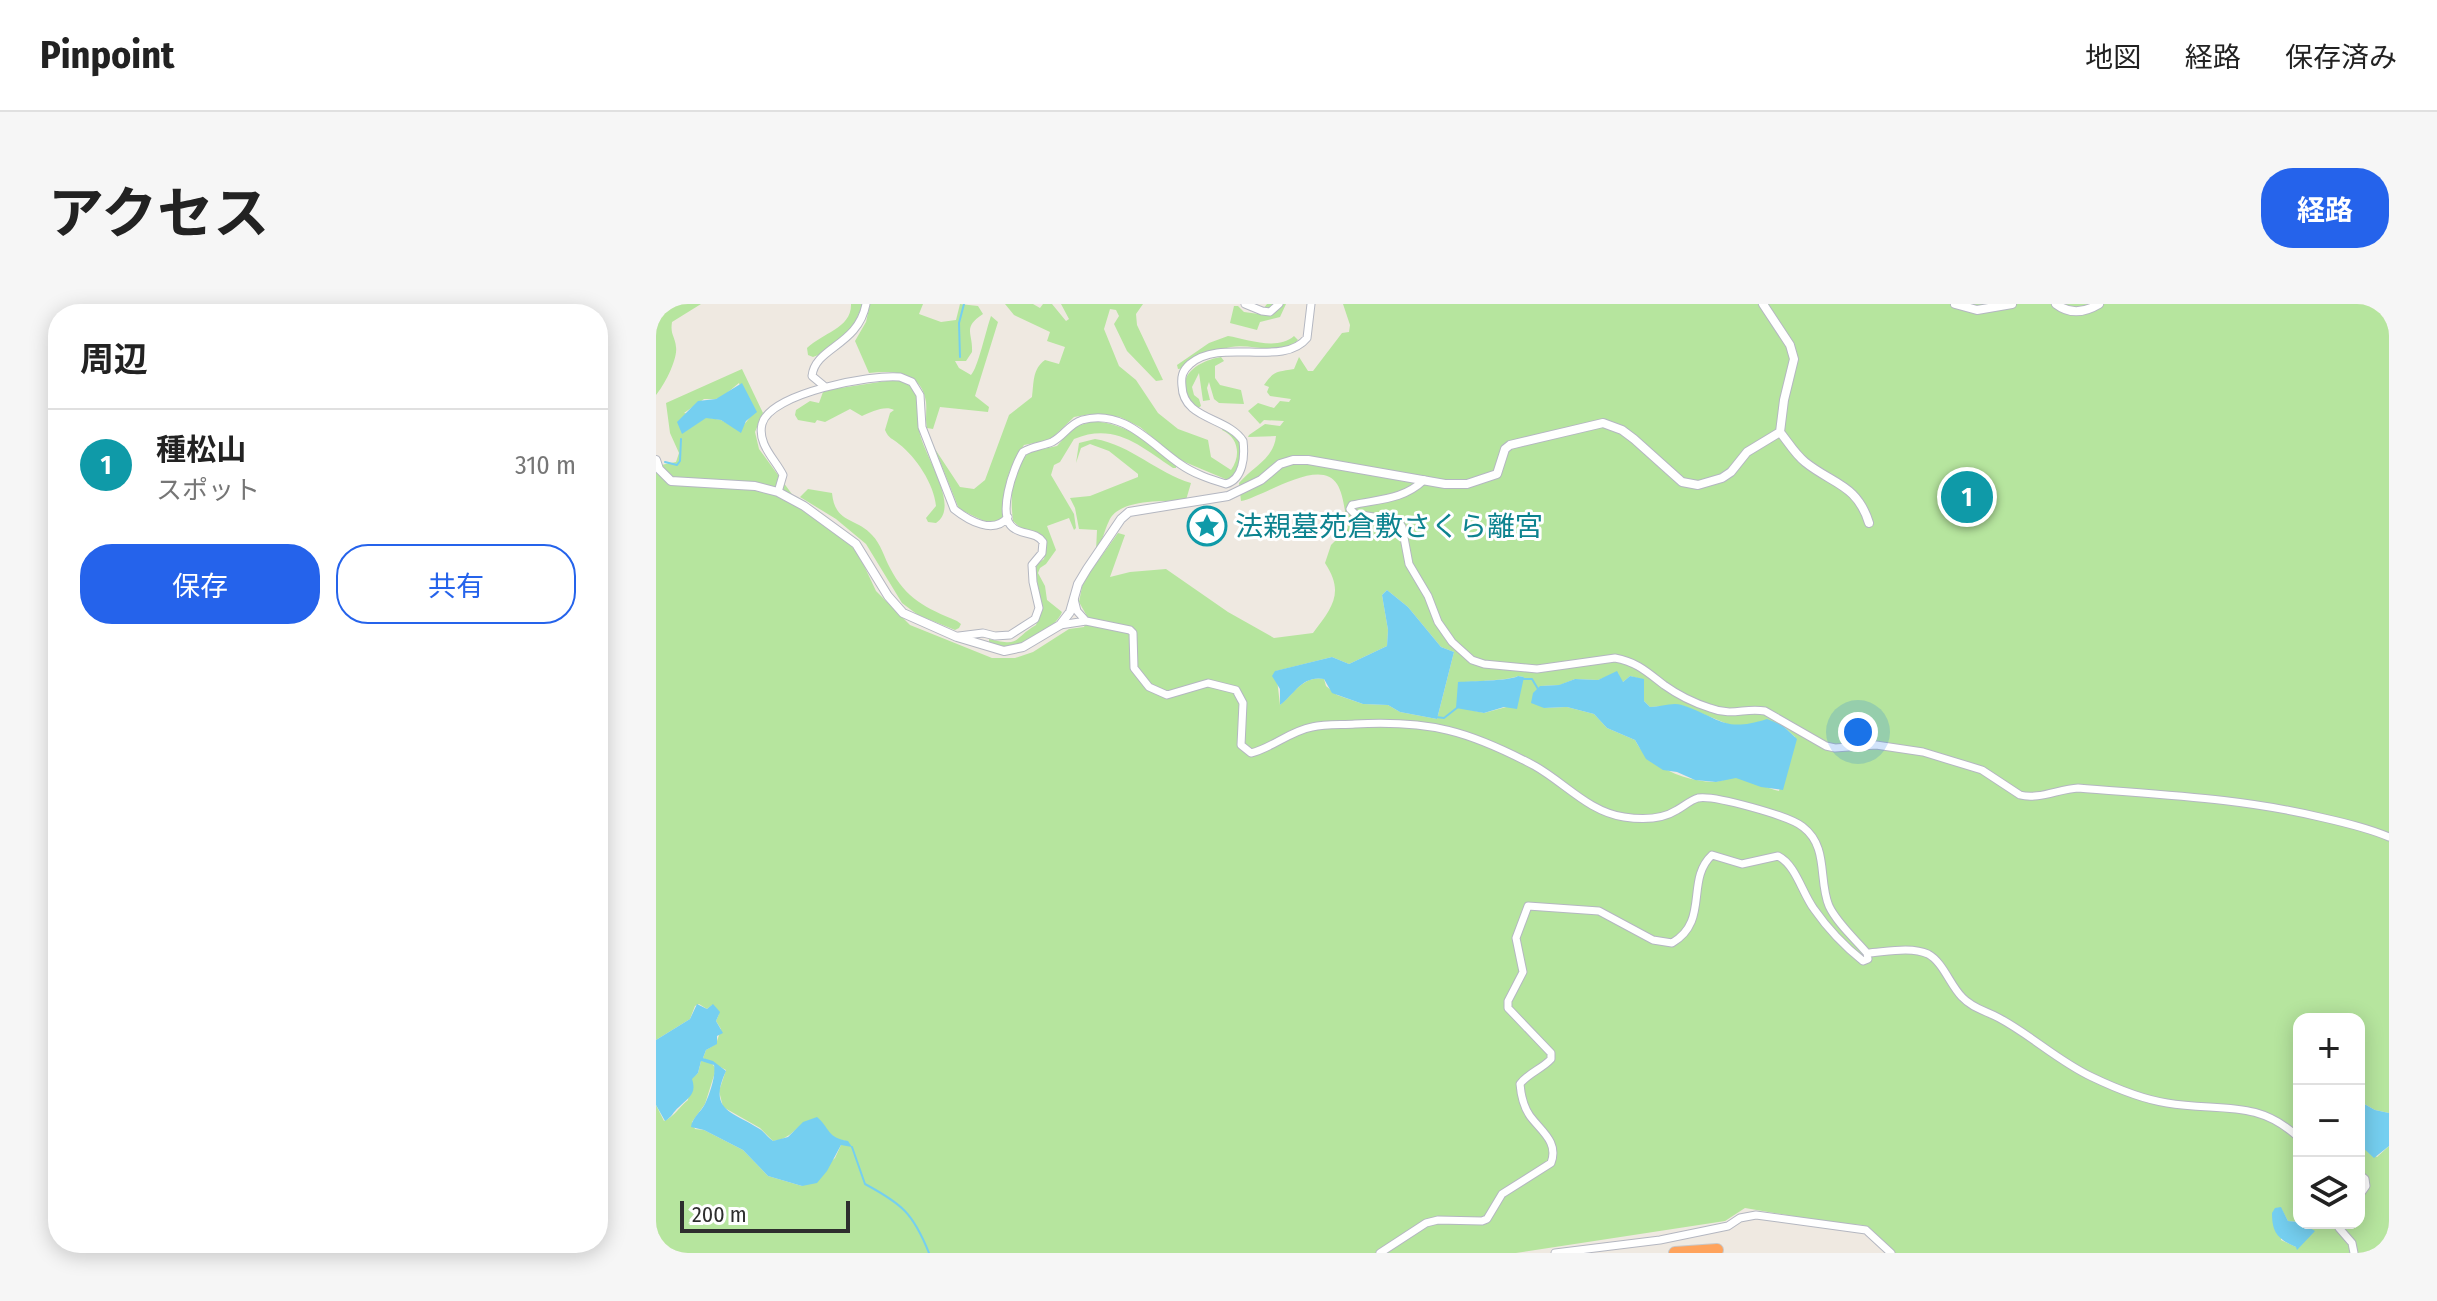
<!DOCTYPE html>
<html lang="ja">
<meta charset="utf-8">
<style>
body{margin:0;font-family:"Fira Sans Condensed","Noto Sans JP",sans-serif;background:#f6f6f6;color:#222}
.controls{position:absolute;right:24px;bottom:24px;display:grid;overflow:hidden;border-radius:16px;box-shadow:0 4px 20px #0003}
.controls button{width:72px;height:72px;display:grid;place-items:center;padding:0;border:0;border-bottom:2px solid #e0e0e0;background:#fff;color:#222;font:40px sans-serif}
.scale{position:absolute;left:24px;bottom:20px;width:170px;box-sizing:border-box;padding-left:8px;border:4px solid #2e2e2e;border-top:0;font-size:22px;line-height:28px;white-space:nowrap;color:#2e2e2e;-webkit-text-stroke:6px #fff;paint-order:stroke}
.you{position:absolute;left:1202px;top:428px;width:28px;height:28px;margin:-20px;border:6px solid #fff;border-radius:50%;background:#1a73e8;box-shadow:0 0 0 12px #1a73e833}
.badge{display:grid;place-items:center;width:52px;height:52px;border-radius:50%;background:#2563eb;color:#fff;font-size:26px;font-weight:700}
.pin{position:absolute;translate:-50% -50%;border:4px solid #fff;box-shadow:0 2px 8px #0006}
.list{margin:0;padding:0;list-style:none}
h2{display:flex;justify-content:space-between;align-items:center;height:104px;margin:0;padding:0 32px;font-size:34px}
h2 small{font-size:26px;font-weight:400;color:#767676}
.list li{display:grid;grid-template-columns:52px 1fr auto;gap:24px;align-items:center;box-sizing:border-box;height:112px;padding:0 32px;border-top:2px solid #e0e0e0}
.list b{display:block;font-size:30px;white-space:nowrap}
.list p{margin:0;font-size:26px;white-space:nowrap;color:#767676}
.list em{font-size:26px;font-style:normal;color:#767676}
.actions{display:flex;gap:16px;padding:24px 32px}
.actions a{flex:1;padding:18px 0;border:2px solid #2563eb;border-radius:32px;text-align:center;font-size:28px;color:#2563eb}
.actions .main{background:#2563eb;color:#fff}
.icon{flex:none;width:44px;height:44px;fill:none;stroke:currentColor;stroke-width:2;stroke-linecap:round;stroke-linejoin:round}
.map{position:relative;flex:none;width:1733px;height:949px;overflow:hidden;border-radius:32px}
header{display:flex;align-items:center;gap:48px;box-sizing:border-box;height:112px;padding:0 40px;background:#fff;border-bottom:2px solid #e0e0e0}
header strong{font-size:38px}
nav{display:flex;gap:44px;margin-inline-start:auto;font-size:28px}
.intro{display:flex;align-items:center;justify-content:space-between;box-sizing:border-box;height:192px;padding:0 48px}
h1{margin:0;font-size:56px}
.button{padding:20px 36px;border-radius:32px;background:#2563eb;color:#fff;font-size:28px;font-weight:700}
main{display:flex;gap:48px;padding:0 48px}
aside{flex:1;background:#fff;border-radius:32px;box-shadow:0 4px 20px #0003}
.map>svg:first-child{display:block}
.green{fill:#b6e59e;fill-rule:evenodd}
.water{fill:#75cff0}
.lines{fill:none;stroke-linecap:round;stroke-linejoin:round}
.stream{stroke:#75cff0;stroke-width:2}
.minor-casing{stroke:#b4b7c1;stroke-width:9}
.tertiary-casing{stroke:#b4b7c1;stroke-width:10}
.motorway-casing{stroke:#c9c9c9;stroke-width:14}
.minor{stroke:#fff;stroke-width:7}
.tertiary{stroke:#fff;stroke-width:8}
.motorway{stroke:#ffa35c;stroke-width:12}
.labels{text-anchor:middle;dominant-baseline:central;stroke-width:6;stroke-linejoin:round;paint-order:stroke}
.culture-label{font-size:28px;fill:#0d838f;stroke:#fff;text-anchor:start}
</style>
<header>
<strong>Pinpoint</strong>
<nav><a>地図</a><a>経路</a><a>保存済み</a></nav>
</header>
<div class="intro"><h1>アクセス</h1><a class="button">経路</a></div>
<main>
<aside>
<h2>周辺<small></small></h2>
<ul class="list">
<li><span class="badge" style="background:#0f9aa8">1</span><div><b>種松山</b><p>スポット</p></div><em>310 m</em></li>
</ul>
<div class="actions"><a class="main">保存</a><a>共有</a></div>
</aside>
<div class="map">
<svg width="1733" height="949" viewBox="0 0 1733 949">
<rect width="100%" height="100%" fill="#efe9e1"/>
<path class="green" d="M0,0H45L16,18C14,31 19,32 20,43C22,55 8,82 0,91Z
M195,0H207L195,27L189,29C183,40 169,49 157,53L152,51L151,44C166,29 196,24 195,0Z
M214,0H267L263,10L285,18L300,16L304,0L322,2L327,10C306,24 317,28 316,48L310,57H299L303,64L315,71C322,64 330,26 335,12L342,18L319,92L333,103L332,108L284,103L277,125L271,124C269,115 271,107 270,98C266,67 237,66 213,69L199,37L210,18Z
M349,0H377L384,4L387,0H396L410,17L413,15L405,0H487L480,10L481,21L507,76L500,77L471,47L458,20L463,12L460,6L454,5L448,25L463,62L480,76L502,109L522,125L552,136L555,153L575,166C585,152 583,134 566,126L567,123C572,127 578,130 582,135C590,147 583,169 574,177L524,156L484,123L464,113L435,110L418,113L394,136L368,141C352,164 346,185 348,213L341,219L330,218L303,205L279,145L304,183L318,185L329,176L353,111L376,93C378,80 376,65 389,56L403,60L409,43L391,37L394,28L358,11Z
M611,0H630L624,13L604,18L601,26L574,19L578,2H582L588,8L603,10Z
M687,0H1733V809L1719,806L1703,797V715H1643V918L1632,917L1626,906L1625,936L1640,943L1649,923L1644,919H1703V840L1721,853L1733,842V949H1239L1214,924L1206,921L1172,918L1089,904L1069,917L860,949H0V801L8,817C18,813 23,803 32,796L35,775L42,769L45,757L55,758L60,765L49,800L36,818L39,825L48,826L87,846L112,872L146,882L179,854L185,841H191L188,836L182,837L158,815C142,818 136,836 117,837L104,824L67,803L63,787L70,766L47,754L50,746L60,740L65,725L60,717L63,710L56,701L51,705L43,700L39,702L34,715L0,736V162L20,158L23,149L14,129L10,99L86,65L107,109L99,128L103,145L146,204L192,237L204,253L220,287L254,321L336,354H359L377,348L413,325L428,323L432,314L423,298L427,278L462,229L469,231L454,273L474,268L510,265L572,308L618,334L657,329C676,304 689,289 669,259L675,241L692,224C689,211 688,191 681,180C664,152 606,194 585,197L583,179C596,163 618,155 620,132L592,133L593,131L609,120L624,122L628,117L608,116L604,120L592,107L602,99L618,104L624,97L633,98L635,95L614,92L611,88L613,83L608,81C618,66 622,68 638,65L643,53L652,67H657L686,29L693,28L694,21ZM83,79L95,112L87,122H76L65,116L28,109L48,95H60L66,93ZM731,286L752,303L785,343L798,348L781,415L744,408L732,401L707,400L681,391L670,382L668,375C647,371 638,390 624,401L620,367L676,353L693,360L731,342L732,326L726,291ZM962,369L964,377L967,378L974,372L985,375L988,397L994,403L1025,401L1074,421L1091,422L1106,417L1126,421L1139,433L1123,487C1110,484 1096,476 1082,474C1073,473 1066,478 1057,478C1029,477 992,463 979,436L951,424L938,410L911,403L888,404L884,382L904,381L919,375L942,376ZM862,372L868,373L854,402L828,409L801,403L804,378C815,378 854,376 862,372Z
M572,32C591,35 621,47 638,32L642,36C626,53 595,39 575,43C557,46 541,63 522,65L521,61L553,39Z
M565,53L568,57L559,62V74L564,81L585,86L588,100L563,99L558,95L553,78L551,84L554,96L547,97L543,69L536,83L538,91L543,95L545,102L541,105C514,78 536,58 565,53Z
M237,76C246,77 255,78 259,87C265,99 261,112 263,125C265,148 306,202 280,219L272,218L270,214L280,202C278,180 260,153 243,140C236,134 233,135 229,126L234,109L238,106C229,101 215,108 206,112L194,105L169,118L161,116L159,119L142,116L139,111L140,106L154,97L163,99L167,88L171,86Z
M438,117C473,121 493,138 520,160V164H517C484,142 459,118 418,135L404,158L398,161L395,171L418,210L420,224L418,226L413,214L391,222L400,246L390,260L384,264L382,269L389,282L391,296L406,308C397,329 356,350 333,340V335C366,343 356,335 380,321L386,304L379,266L381,260L388,255L391,239L383,229L366,225L357,217C354,192 355,167 373,148L401,142L418,123Z
M439,135C475,141 501,169 535,179L530,196C508,198 463,194 453,217C448,227 447,237 440,247L441,226L423,225L419,204L414,194L434,192L482,173V170L453,147L434,140L425,144L420,159L423,139Z
M152,185L176,189C179,220 200,213 216,231C225,240 228,253 234,264C250,295 270,304 301,317L305,320L303,324L299,326L262,311L246,299L210,240L180,215L144,193Z"/>
<path class="water" d="M86,79L101,108L90,117L85,129L65,116L50,114L26,130L21,118L42,97L60,95Z
M731,286L752,303L785,343L798,348L781,415L744,408L732,401L707,400L676,389L668,375C646,371 638,391 624,401V385L616,372L619,367L676,353L693,360L731,342L732,326L726,291Z
M961,367L967,378L974,372L988,375V397L994,403C1005,403 1016,398 1026,401C1065,414 1067,429 1111,415L1126,421L1141,435L1127,486L1105,483L1080,474L1060,478L1039,476L1021,468L1007,466L990,455L979,436L951,424L938,410L911,403L888,404L875,399L877,389L884,382L903,381L919,375L942,376Z
M862,372L868,373L861,405L848,403L828,409L800,404L802,378C815,377 853,377 862,372Z
M41,700L51,705L57,700L64,708L60,717L67,729L61,732V740L50,746L47,754L57,757L70,767C52,806 75,807 102,824C108,827 111,833 117,837L132,833L147,818L161,813C174,824 171,834 192,837L196,843L185,841L171,867L161,879L146,882L112,872L87,846L48,826L35,823C36,814 44,809 49,800C54,789 60,772 58,761L45,757L42,769L36,775C41,790 33,793 23,803C17,808 16,813 9,817L0,801V736L34,715Z
M1703,797L1719,806L1733,809V842L1718,854L1703,840Z
M1625,903L1632,917L1643,918L1659,927L1641,946L1640,943C1622,935 1616,929 1616,909L1619,904Z"/>
<g class="lines">
<path class="stream" d="M304,53L303,19L308,0
M9,158L21,161L24,157L25,135
M867,375H876L882,385
M780,413L788,414L802,403
M196,843L209,880C246,900 257,909 273,949"/>
<g class="minor-casing">
<path id="minor" d="M589,0L606,7L614,8L623,0
M168,82L156,72C159,43 202,42 210,0
M768,176C747,196 723,195 696,201L694,205L699,210L742,217L746,223L753,260L772,292L782,318L796,338L816,356L828,360L881,365L959,354C981,358 991,368 1008,381C1022,391 1038,399 1054,404C1077,413 1089,403 1109,407L1170,442L1179,444L1220,441L1267,448L1326,466L1364,491C1382,496 1403,485 1422,484C1506,491 1586,494 1668,514C1690,519 1712,524 1733,533
M122,188L127,171C119,155 101,140 106,120C114,89 216,70 244,73L256,78L264,91L266,123L298,205C313,217 338,231 352,213
M418,295L421,307L430,317
M404,321L430,317L474,326L477,329L478,364L493,383L511,391L552,379L580,386L587,399L585,441L595,449C616,444 634,427 656,423C670,420 685,421 699,420C774,416 813,427 879,462C909,479 933,508 968,513C987,516 1005,516 1021,506C1028,502 1035,496 1042,494C1058,491 1134,512 1147,523C1173,543 1162,576 1173,602C1181,619 1199,635 1211,649
M303,332L327,329L339,332L354,331L379,315L383,304L377,278L376,261L386,249L387,238C380,228 369,231 359,225C339,214 358,162 367,148C377,142 387,142 396,138C408,132 413,120 426,116C467,104 495,140 524,160C538,170 554,175 570,180C587,175 589,153 587,137C572,113 527,116 526,82C525,73 526,67 534,60C565,33 627,64 651,34L655,0
M1211,649C1229,648 1255,642 1272,650C1287,658 1294,681 1306,693C1316,704 1330,707 1343,714C1375,731 1402,757 1436,773C1459,784 1485,795 1511,799C1562,808 1601,794 1643,834
M1703,870L1709,875L1710,882L1703,892
M1683,919V924L1696,939L1698,949
M724,949L770,919L782,916L826,917L831,915L846,890L895,859C903,838 885,827 874,812C867,802 865,792 864,780C872,769 886,765 895,755V749L852,704V697L867,668L860,634L872,602L943,607L997,636L1016,639C1054,617 1029,576 1056,551L1086,560L1122,552C1140,561 1146,589 1158,605C1172,625 1188,642 1207,657L1212,655L1211,649
M899,949L1004,936L1072,922L1084,914L1100,911L1210,926L1235,949"/>
</g>
<g class="tertiary-casing">
<path id="tertiary" d="M1299,0L1321,6L1356,0
M1400,0C1413,10 1428,9 1443,0
M1124,128C1132,138 1139,150 1149,158C1176,180 1201,180 1213,219
M0,156L3,165L15,177L99,182L122,188L148,202L200,240L232,292L247,309L301,333L348,347L367,343L404,321L414,308L422,280L431,265L465,215L473,208L572,192L605,176L624,160L637,156H652L789,180H811L841,170L849,145L854,141L947,119L966,126L978,135L1026,178L1042,181L1066,174L1075,168L1091,148L1124,128L1128,96L1138,55L1134,41L1107,0"/>
</g>
<g class="motorway-casing">
<path id="motorway" d="M1019,949L1061,946"/>
</g>
<use href="#minor" class="minor"/>
<use href="#tertiary" class="tertiary"/>
<use href="#motorway" class="motorway"/>
</g>
<defs>
<g id="sight-ring" transform="scale(2)"><circle r="9.5" fill="#fff" stroke="#0f9aa8" stroke-width="1.5"/><path d="M0-6L1.8-2.2L6-1.7L2.9 1.2L3.7 5.4L0 3.3L-3.7 5.4L-2.9 1.2L-6-1.7L-1.8-2.2Z" fill="#0f9aa8"/></g>
</defs>
<g fill-rule="evenodd">
<use href="#sight-ring" x="551" y="222"/>
</g>
<g class="labels">
<g class="culture-label">
<text x="579" y="222">法親墓苑倉敷さくら離宮</text>
</g>
</g>
</svg>
<div class="controls">
<button>+</button>
<button>−</button>
<button><svg class="icon" aria-label="layers" viewBox="0 0 24 24"><path d="M12 4l9 5-9 5-9-5zM3 14l9 5 9-5"/></svg></button>
</div>
<div class="scale">200 m</div>
<div class="you"></div>
<div class="pin badge" style="left:1311px;top:193px;background:#0f9aa8">1</div>
</div>
</main>
